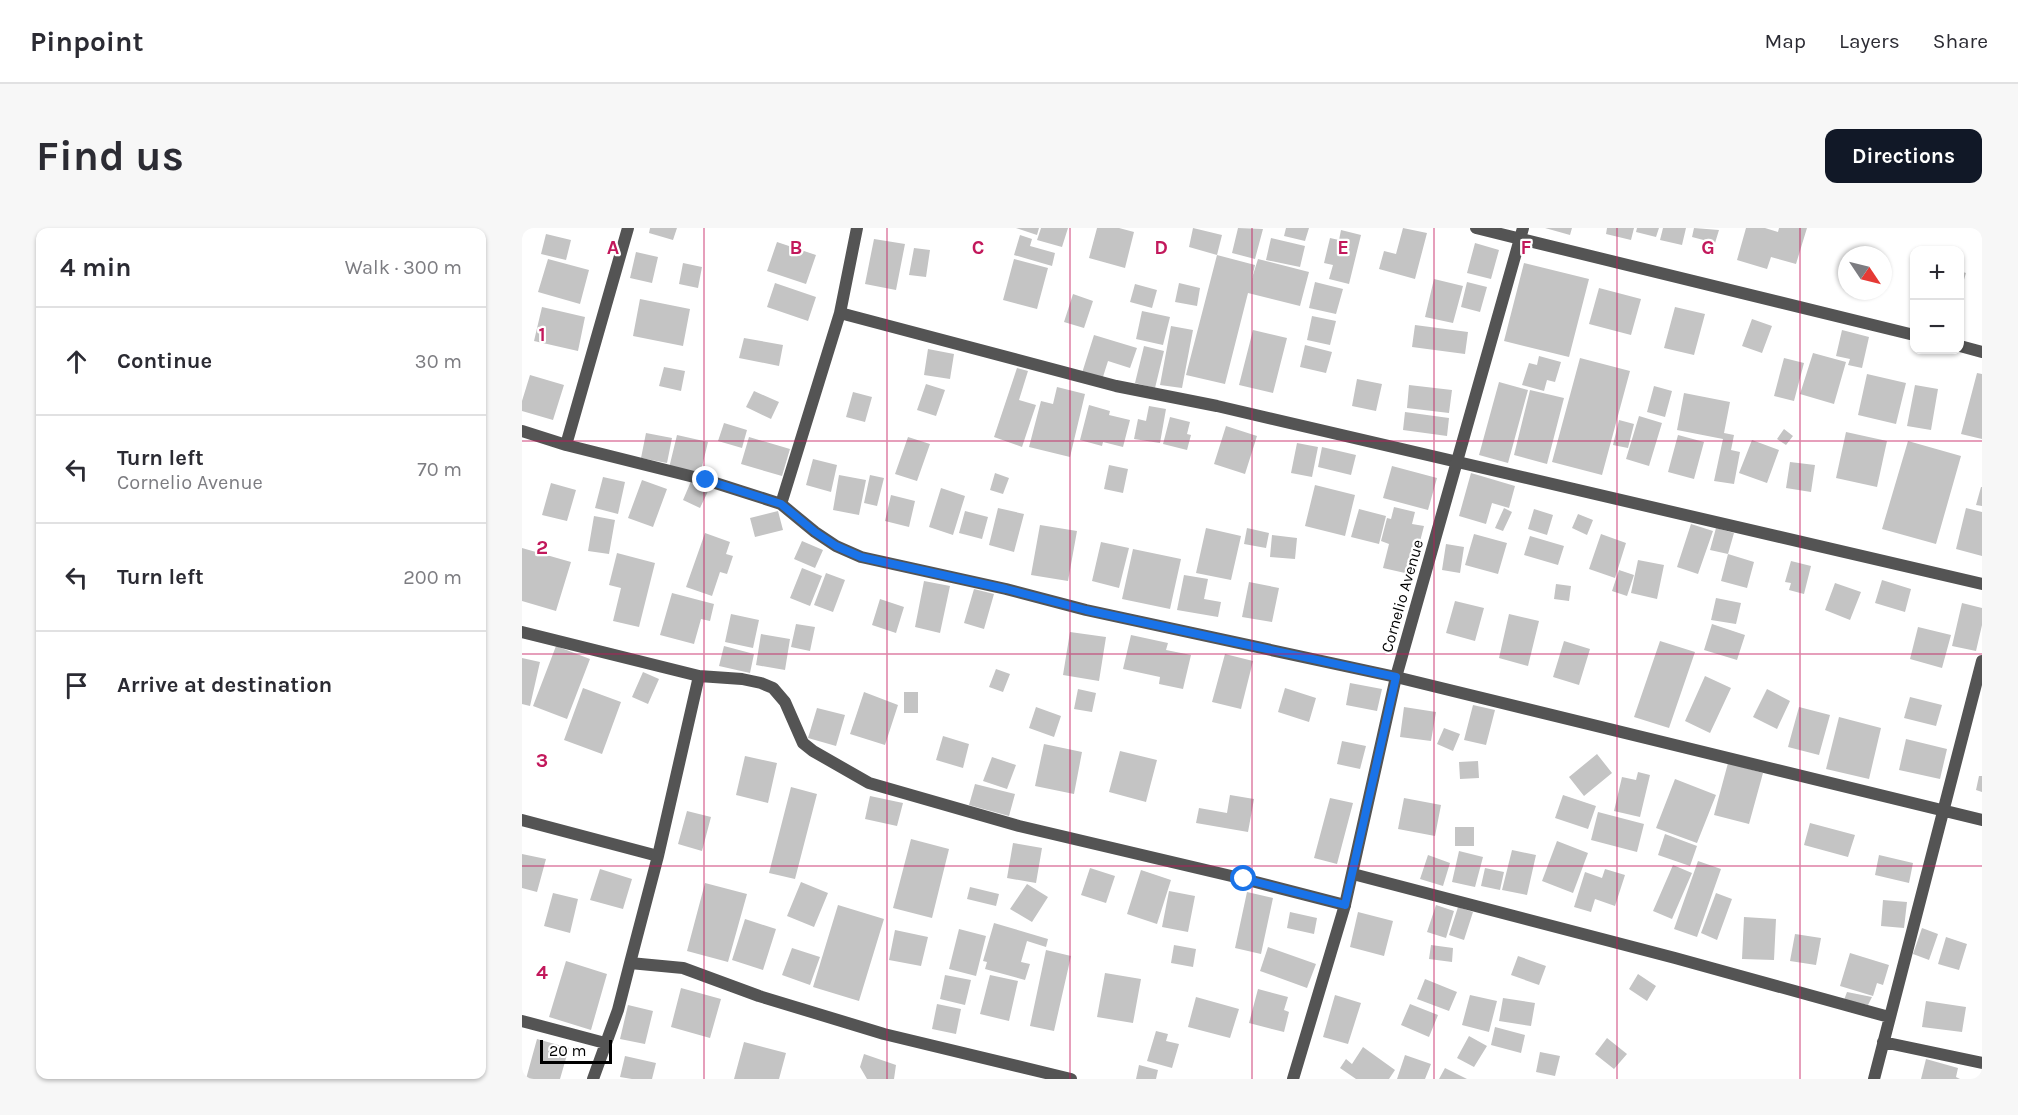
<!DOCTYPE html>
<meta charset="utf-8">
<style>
body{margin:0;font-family:Karla,sans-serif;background:#f7f7f7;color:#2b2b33}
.controls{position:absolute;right:18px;top:18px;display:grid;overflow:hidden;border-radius:12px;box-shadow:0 2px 4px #0004}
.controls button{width:54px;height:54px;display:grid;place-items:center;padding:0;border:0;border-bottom:2px solid #e1e1e2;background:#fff;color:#2b2b33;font:30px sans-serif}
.compass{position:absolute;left:1316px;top:18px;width:54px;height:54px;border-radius:50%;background:#fff;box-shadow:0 2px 4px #0004;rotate:125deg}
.scale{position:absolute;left:18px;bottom:15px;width:72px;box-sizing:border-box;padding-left:6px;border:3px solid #000;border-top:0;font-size:16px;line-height:21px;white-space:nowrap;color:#000;-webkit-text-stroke:4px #fff;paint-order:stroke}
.stop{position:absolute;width:18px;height:18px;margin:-14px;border:4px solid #1a73e8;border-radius:50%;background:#fff}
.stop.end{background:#1a73e8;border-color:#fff;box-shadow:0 2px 6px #0008}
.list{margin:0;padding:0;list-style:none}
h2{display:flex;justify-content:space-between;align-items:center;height:78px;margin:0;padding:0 24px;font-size:26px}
h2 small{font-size:20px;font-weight:400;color:#7c7c81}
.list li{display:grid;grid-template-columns:39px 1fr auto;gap:18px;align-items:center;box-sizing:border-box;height:108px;padding:0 24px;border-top:2px solid #e1e1e2}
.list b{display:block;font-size:22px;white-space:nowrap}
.list p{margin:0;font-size:20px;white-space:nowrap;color:#7c7c81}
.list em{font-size:20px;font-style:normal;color:#7c7c81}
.icon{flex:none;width:33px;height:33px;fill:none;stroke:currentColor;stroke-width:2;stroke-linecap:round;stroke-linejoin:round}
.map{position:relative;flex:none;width:1460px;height:851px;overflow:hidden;border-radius:12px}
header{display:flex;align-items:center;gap:36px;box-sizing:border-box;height:84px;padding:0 30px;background:#fff;border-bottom:2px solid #e1e1e2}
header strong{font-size:28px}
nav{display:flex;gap:33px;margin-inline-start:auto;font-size:21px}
.intro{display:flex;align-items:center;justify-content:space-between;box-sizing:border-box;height:144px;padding:0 36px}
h1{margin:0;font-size:42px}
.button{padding:15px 27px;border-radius:12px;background:#111827;color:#fff;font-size:21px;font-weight:700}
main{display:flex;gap:36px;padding:0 36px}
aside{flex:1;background:#fff;border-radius:12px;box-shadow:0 2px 4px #0004}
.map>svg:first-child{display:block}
.building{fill:#c4c4c4}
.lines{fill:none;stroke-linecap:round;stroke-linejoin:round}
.minor{stroke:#545454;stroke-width:12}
.tertiary{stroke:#545454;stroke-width:12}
.route{stroke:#1a73e8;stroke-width:8}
.grid{fill:none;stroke:#c2185b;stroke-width:1.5;stroke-opacity:0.55}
.labels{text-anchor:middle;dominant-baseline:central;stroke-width:4.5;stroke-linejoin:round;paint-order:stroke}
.street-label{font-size:16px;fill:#000;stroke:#fff}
.grid-label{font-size:20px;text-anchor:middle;font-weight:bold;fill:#c2185b;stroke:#fff;stroke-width:4.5;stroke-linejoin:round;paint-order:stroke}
</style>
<header>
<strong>Pinpoint</strong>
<nav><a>Map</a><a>Layers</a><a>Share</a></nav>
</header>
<div class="intro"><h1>Find us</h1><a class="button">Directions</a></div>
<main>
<aside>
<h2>4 min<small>Walk · 300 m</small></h2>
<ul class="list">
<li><svg class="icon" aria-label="ahead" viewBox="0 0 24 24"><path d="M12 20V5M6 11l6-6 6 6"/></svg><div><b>Continue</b></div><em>30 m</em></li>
<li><svg class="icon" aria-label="left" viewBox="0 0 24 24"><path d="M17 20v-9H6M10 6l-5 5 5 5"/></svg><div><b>Turn left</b><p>Cornelio Avenue</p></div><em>70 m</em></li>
<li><svg class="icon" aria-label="left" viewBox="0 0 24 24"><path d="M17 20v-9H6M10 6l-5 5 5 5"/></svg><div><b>Turn left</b></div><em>200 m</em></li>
<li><svg class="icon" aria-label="arrive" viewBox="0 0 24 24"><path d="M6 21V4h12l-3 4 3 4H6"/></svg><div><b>Arrive at destination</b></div></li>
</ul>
</aside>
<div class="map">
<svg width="1460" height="851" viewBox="0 0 1460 851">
<rect width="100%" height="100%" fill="#fff"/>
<path class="building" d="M128,0H155L151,12L127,5Z
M494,0H517L515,7Z
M519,0H546L540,19L515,12Z
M575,0H597L612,4L603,40L567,30Z
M671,0L700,7L695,27L667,19Z
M716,0L741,1L733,31L710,25Z
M764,0H787L783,13L762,8Z
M881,0L905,5L893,51L857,41L862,23L874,26Z
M1023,0H1050L1048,7Z
M1085,0H1112L1109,12L1084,6Z
M1115,0H1137L1134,9L1114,4Z
M1141,0H1164L1160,17L1138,12Z
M1172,0L1197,2L1193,15L1170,9Z
M1224,0H1243L1256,4L1257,0H1285L1274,36L1249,29L1245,41L1215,32Z
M819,2L839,7L827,56L807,51L811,37L802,35L808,10L817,12Z
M24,6L49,12L44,32L19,26Z
M498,7L510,11L508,18L533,25L530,38L492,27Z
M749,10L783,18L778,39L744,32Z
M352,11L383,16L374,62L343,56Z
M255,14L294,27L284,56L245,43Z
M953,15L977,22L969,51L945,45Z
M392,20L408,22L404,49L387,47Z
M114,24L136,29L130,55L108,50Z
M695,27L733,37L730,50L736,31L787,44L778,78L726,65L703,156L664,147Z
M26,31L67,42L58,76L16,64Z
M492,31L526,40L515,81L481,72Z
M161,35L180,39L176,60L157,56Z
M1002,35L1067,51L1047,129L982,113Z
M1438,43L1444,45L1438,65Z
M912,51L941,58L931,95L903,89Z
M793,54L821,61L814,86L787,80Z
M945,54L965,59L958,84L939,79Z
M253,55L294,69L286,93L245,79Z
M657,55L678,60L675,78L653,74Z
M613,56L635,62L630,80L608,74Z
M1077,60L1119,71L1109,107L1067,96Z
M551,66L571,73L562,100L542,94Z
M118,71L168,81L161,118L111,108Z
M20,79L63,89L56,123L12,113Z
M1153,79L1183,86L1172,127L1142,120Z
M620,83L648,89L641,117L614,111Z
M790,88L814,93L808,117L785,112Z
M1230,91L1250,98L1240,125L1220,118Z
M893,97L946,104L943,126L890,119Z
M649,98L671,102L660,160L638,157Z
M731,102L765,110L751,165L717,157Z
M1320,102L1347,109L1340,140L1326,137L1328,131L1314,128Z
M572,107L615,120L608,140L586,133L580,152L560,145Z
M222,110L261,117L257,138L217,130Z
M783,117L810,124L804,145L778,139Z
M622,118L642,123L633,160L613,155Z
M406,121L432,126L428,151L402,147Z
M1291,125L1324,134L1312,176L1278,166Z
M1017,128L1039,134L1033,154L1025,152L1022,163L1000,157L1007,135L1015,137Z
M1058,130L1108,143L1080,247L1030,234Z
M1262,130L1282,135L1272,173L1252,168Z
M142,139L163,143L159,163L137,158Z
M495,140L506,143L497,172L514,177L500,219L472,209Z
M1455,145L1460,146V211L1439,206Z
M1345,146L1384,155L1374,196L1336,187Z
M8,147L42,157L31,192L0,183V173Z
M835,151L860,156L854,183L830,178Z
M977,154L1006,162L986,235L957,227Z
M404,156L423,162L414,188L395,182Z
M887,157L930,162L927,185L885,180Z
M1393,157L1416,161L1409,202L1385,198Z
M1132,158L1150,163L1143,189L1125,184Z
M535,159L563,166L548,229L507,219L519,173L531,176Z
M1008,162L1042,170L1025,236L992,227Z
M232,163L257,174L249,191L224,179Z
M331,164L350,169L343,194L324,189Z
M1162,165L1208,174L1202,205L1212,207L1209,222L1218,224L1212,256L1192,253L1201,211L1155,202Z
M567,177L588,183L587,187L608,192L601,219L581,214L580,218L558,212Z
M627,178L644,181L638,215L612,211L616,191L624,193Z
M883,184L927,190L925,208L881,202Z
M1117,188L1140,195L1127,238L1104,231Z
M648,189L668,194L665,206L669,207L665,222L641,216Z
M1097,192L1112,196L1106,220L1091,217Z
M202,195L225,202L220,220L196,213Z
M704,198L735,208L723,246L692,236Z
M1262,201L1271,208L1264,217L1255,211Z
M1324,204L1365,213L1355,259L1314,250Z
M124,205L150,210L145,235L119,230Z
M155,207L186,214L178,247L147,240Z
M1156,207L1182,214L1172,251L1146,244Z
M227,209L268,221L260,248L219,236Z
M386,209L408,216L395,253L373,246Z
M1230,212L1257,222L1245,255L1217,245Z
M1386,213L1439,228L1414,316L1360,301Z
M775,215L796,219L790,249L769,245Z
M800,219L834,227L829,247L796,239Z
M291,231L315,237L309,264L284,257Z
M1268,234L1293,237L1289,264L1264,260Z
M587,237L606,241L601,265L582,261Z
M870,238L915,250L906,282L861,270Z
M473,245L487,250L481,266L468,262Z
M949,245L993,258L987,280L970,275L964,296L937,288Z
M317,247L344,252L337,287L311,282Z
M348,247L362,250L355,278L342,275Z
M81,249L103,254L96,286L73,280Z
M170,251L188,259L178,280L161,272Z
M120,252L145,261L131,299L106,290Z
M29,255L54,262L45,293L20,287Z
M793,257L833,267L823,308L783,298Z
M1459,259H1460V278L1454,277Z
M419,260L443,268L431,307L407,299Z
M369,267L393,273L387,299L363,293Z
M872,279L893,284L890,296L902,298L895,325L889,323L883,345L861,340L867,316L859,313L865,290L869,291Z
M476,280L502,286L492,324L467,317Z
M982,280L990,284L981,303L973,300Z
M1444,280L1460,284V328L1434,321Z
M837,281L864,288L857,316L829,309Z
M1012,281L1031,287L1025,307L1006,301Z
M256,283L261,302L233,309L228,290Z
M443,283L466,289L460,311L437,305Z
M1056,286L1071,292L1065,307L1050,300Z
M72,288L93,292L87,326L66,323Z
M1169,296L1191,303L1176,346L1155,339Z
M518,297L555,303L546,353L509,347Z
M684,300L719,308L709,352L674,345Z
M725,300L747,305L744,320L722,316Z
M1194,300L1212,305L1206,326L1188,322Z
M183,305L208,314L204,326L211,328L205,346L198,344L190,368L164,359Z
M952,306L985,315L976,346L943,337Z
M1079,306L1104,315L1093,350L1067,341Z
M750,307L775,310L773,331L748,329Z
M1008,308L1042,318L1036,337L1002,327Z
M280,313L301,322L293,340L272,331Z
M579,314L607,320L597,360L570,353Z
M924,316L942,319L938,345L920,342Z
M0,320L49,334L34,383L0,373Z
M611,321L659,331L648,381L600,371Z
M95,325L133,335L117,399L91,393L99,360L87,357Z
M1206,326L1232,334L1225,360L1199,353Z
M1116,332L1142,337L1135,371L1109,365Z
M1269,333L1289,338L1282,366L1267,362L1269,355L1263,354Z
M280,340L300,348L288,378L268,370Z
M1097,342L1112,347L1105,368L1090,363Z
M304,345L323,352L311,384L292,377Z
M662,347L686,351L682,371L699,374L696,389L655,382Z
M1360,352L1389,361L1383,384L1353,375Z
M402,353L428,358L418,405L393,399Z
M727,354L757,360L750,394L720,389Z
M1313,355L1339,364L1328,392L1303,382Z
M1034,356L1049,358L1047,373L1032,371Z
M452,361L472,366L462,401L442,395Z
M150,365L192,376L188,393L179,391L172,416L138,407Z
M1194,370L1219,375L1214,396L1189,392Z
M358,371L382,379L374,405L350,397Z
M933,373L962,380L953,413L924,405Z
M1440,375L1460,380V397L1454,423L1430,418Z
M209,386L237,392L231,420L203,414Z
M987,386L1017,393L1006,438L977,430Z
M274,396L293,399L288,423L269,419Z
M1190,396L1223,407L1215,432L1182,422Z
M1396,399L1429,407L1420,440L1388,431Z
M548,404L584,409L577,453L541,447Z
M239,406L268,411L263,442L234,437Z
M609,407L646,415L644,422L669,427L661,461L637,456L638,449L601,441Z
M1042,413L1068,421L1057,457L1031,449Z
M1138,413L1173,424L1147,500L1112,489Z
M34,418L68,431L45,491L11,478Z
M202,418L232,426L228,445L197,438Z
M703,426L731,433L719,481L690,474Z
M0,430L18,434L8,478L0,476Z
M474,441L488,446L481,464L467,459Z
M121,444L137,451L126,476L110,469Z
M1183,448L1209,460L1188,505L1163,493Z
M828,455L860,461L855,483L824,477Z
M61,460L99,474L80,526L42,512Z
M763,460L794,470L787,494L756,484Z
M556,461L574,465L570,484L552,481Z
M1245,461L1268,473L1255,501L1231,489Z
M342,464L376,477L363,517L328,506Z
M382,464H396V485H382Z
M1388,469L1420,477L1414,498L1382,490Z
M951,477L973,482L964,517L942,512Z
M514,479L539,488L532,509L507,500Z
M882,479L914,484L909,513L878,509Z
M1277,479L1308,487L1297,527L1266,519Z
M295,480L323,487L314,518L286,510Z
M1317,489L1359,500L1347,551L1304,541Z
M922,500L938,506L931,523L915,516Z
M421,508L447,516L441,540L414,532Z
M1384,511L1425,521L1418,551L1377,542Z
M820,513L844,518L838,541L815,536Z
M522,516L560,524L552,566L513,558Z
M598,523L635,532L624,574L587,564Z
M1075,526L1090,545L1062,568L1047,549Z
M223,528L255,535L246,575L214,567Z
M470,529L494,537L485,561L461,553Z
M956,533L957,550L938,551L937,534Z
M1206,535L1241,545L1227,596L1192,587Z
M1116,544L1128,547L1118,589L1092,583L1100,549L1114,552Z
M1457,548H1460V564L1454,562Z
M1153,551L1194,567L1175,615L1134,600Z
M453,556L493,566L487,588L447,577Z
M269,559L295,566L273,651L247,645Z
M708,567L732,571L726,604L674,595L677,580L705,585Z
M1041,567L1074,578L1066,601L1033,590Z
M348,568L381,575L375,598L343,591Z
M808,570L831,575L815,636L792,630Z
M882,570L919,577L913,608L876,601Z
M165,583L189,589L180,623L156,616Z
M1076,584L1122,596L1115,624L1069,612Z
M1288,595L1333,607L1326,629L1282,617Z
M933,599H952V618H933Z
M1143,606L1175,618L1168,638L1136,627Z
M389,611L427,621L410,690L371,680Z
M1035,613L1066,625L1051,665L1020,653Z
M491,615L520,620L514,655L485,650Z
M990,622L1014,627L1005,667L980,662Z
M937,623L961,629L953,659L930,654Z
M0,626L24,631L15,664L0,660Z
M906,627L928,635L921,658L898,651Z
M1357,627L1391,635L1387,655L1353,647Z
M1176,633L1199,641L1175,709L1152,701Z
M1151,637L1170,645L1150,691L1131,683Z
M568,640L593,648L584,675L559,667Z
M963,640L982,644L978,662L959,658Z
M78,641L110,651L101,681L68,672Z
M1083,641L1103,647L1093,678L1073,671L1069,684L1052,679L1063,644L1080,650Z
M619,642L649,652L635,696L605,686Z
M279,654L306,665L292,699L265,688Z
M183,655L225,666L206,734L165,723Z
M505,656L526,669L510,694L488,681Z
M448,659L477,666L474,678L445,671Z
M647,663L673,668L666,704L640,699Z
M725,664L751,670L739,726L713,720Z
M31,665L56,671L48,705L22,698Z
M1194,665L1210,671L1195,712L1179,705Z
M1361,672L1385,674L1382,700L1359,698Z
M316,677L362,691L337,773L291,759Z
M914,677L932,683L924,710L905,704Z
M936,679L951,684L942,712L927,707Z
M768,684L795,690L792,706L765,700Z
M836,684L871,693L862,728L828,719Z
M1222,689L1254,691L1252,732L1220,731Z
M223,691L254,701L241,742L210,732Z
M472,695L526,711L524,719L505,713L499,734L508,736L503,752L463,741L465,734L461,733Z
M1400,700L1416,706L1407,732L1391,726Z
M437,701L464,708L454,748L427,741Z
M373,702L406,709L399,738L367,732Z
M1273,706L1299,710L1294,737L1268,733Z
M1424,709L1445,716L1437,742L1416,736Z
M652,717L674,721L671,739L649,735Z
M909,717L931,720L930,734L907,731Z
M746,719L794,736L785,760L738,743Z
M270,720L298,729L288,757L260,747Z
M524,722L549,728L532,803L508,798Z
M1328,725L1367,737L1361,757L1355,755L1351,768L1318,758Z
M996,728L1024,738L1017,757L989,747Z
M44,733L85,746L69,802L27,789Z
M583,745L619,751L611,795L575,789Z
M1116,746L1134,758L1125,773L1107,761Z
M423,747L449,752L443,777L418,771Z
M468,747L496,753L487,793L458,786Z
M903,751L935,764L927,783L895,771Z
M159,760L199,771L188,810L149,799Z
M736,761L766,769L762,782L767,784L762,804L727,795Z
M1325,764L1350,769L1346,777L1322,772Z
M813,767L839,775L826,816L801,809Z
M948,767L975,773L967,804L940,797Z
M674,769L717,781L708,810L666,799Z
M981,770L1013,775L1009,798L977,793Z
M1404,773L1444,779L1440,804L1400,799Z
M415,776L439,781L434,806L410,801Z
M888,776L916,787L907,809L879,797Z
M106,777L131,783L123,816L98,811Z
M973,799L1003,807L999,825L969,817Z
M634,803L646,806L644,813L657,816L650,840L625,833Z
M947,808L965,818L952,839L935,830Z
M1085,810L1105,826L1092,841L1073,826Z
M15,811L47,820L38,851H4Z
M222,814L264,825L257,851H212Z
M841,819L873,842L867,851H834L818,840L824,831L830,836Z
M1018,824L1038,828L1033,848L1014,844Z
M342,826L374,837L372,851H345L338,839Z
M883,827L909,836L903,851H875Z
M103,828L134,835L130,851H110L98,849Z
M1404,831L1436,840L1434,849L1438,851H1399Z
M617,837L636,842L634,851H614Z
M923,840L945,851H917Z"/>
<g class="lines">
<path class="minor" d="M954,0L1392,107
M318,85L594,158L695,178L1460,356
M1438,118L1460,124
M0,203L44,217L184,252L259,276L293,304L314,318L339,329L484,361L564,382L874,449L1460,592
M44,217L106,0
M259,276L318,85L335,0
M0,404L177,448L220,451L239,455L251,460L263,474L281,515L291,523L347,555L497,598L722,651L823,677
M0,592L136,628
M831,646L1153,730L1367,789
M108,735L161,740L237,768L362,806L549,851
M0,793L83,815
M1361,814L1460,835
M71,851L96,782L108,735L136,628L177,448
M1352,851L1460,433"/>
<path class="tertiary" d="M771,851L823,677L874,449L1001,0"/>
</g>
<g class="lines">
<path class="route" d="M184,252L259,276L293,304L314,318L339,329L484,361L564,382L874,449L823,677L722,651"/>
</g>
<path class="grid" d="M182,0V851M365,0V851M548,0V851M730,0V851M912,0V851M1095,0V851M1278,0V851M0,213H1460M0,426H1460M0,638H1460"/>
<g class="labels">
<g class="street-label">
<text transform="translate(880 368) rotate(-74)">Cornelio Avenue</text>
</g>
</g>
<g class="grid-label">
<text x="91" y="26">A</text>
<text x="274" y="26">B</text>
<text x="456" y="26">C</text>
<text x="639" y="26">D</text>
<text x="821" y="26">E</text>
<text x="1004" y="26">F</text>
<text x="1186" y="26">G</text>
<text x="20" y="113">1</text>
<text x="20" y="326">2</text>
<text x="20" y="539">3</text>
<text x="20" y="751">4</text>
</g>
</svg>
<div class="controls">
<button>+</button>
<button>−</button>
</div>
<svg class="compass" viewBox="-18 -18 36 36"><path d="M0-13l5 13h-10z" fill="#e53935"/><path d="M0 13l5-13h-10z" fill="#7c7c81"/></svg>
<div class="scale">20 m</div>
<div class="stop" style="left:722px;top:651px"></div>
<div class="stop end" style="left:184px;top:252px"></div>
</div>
</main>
